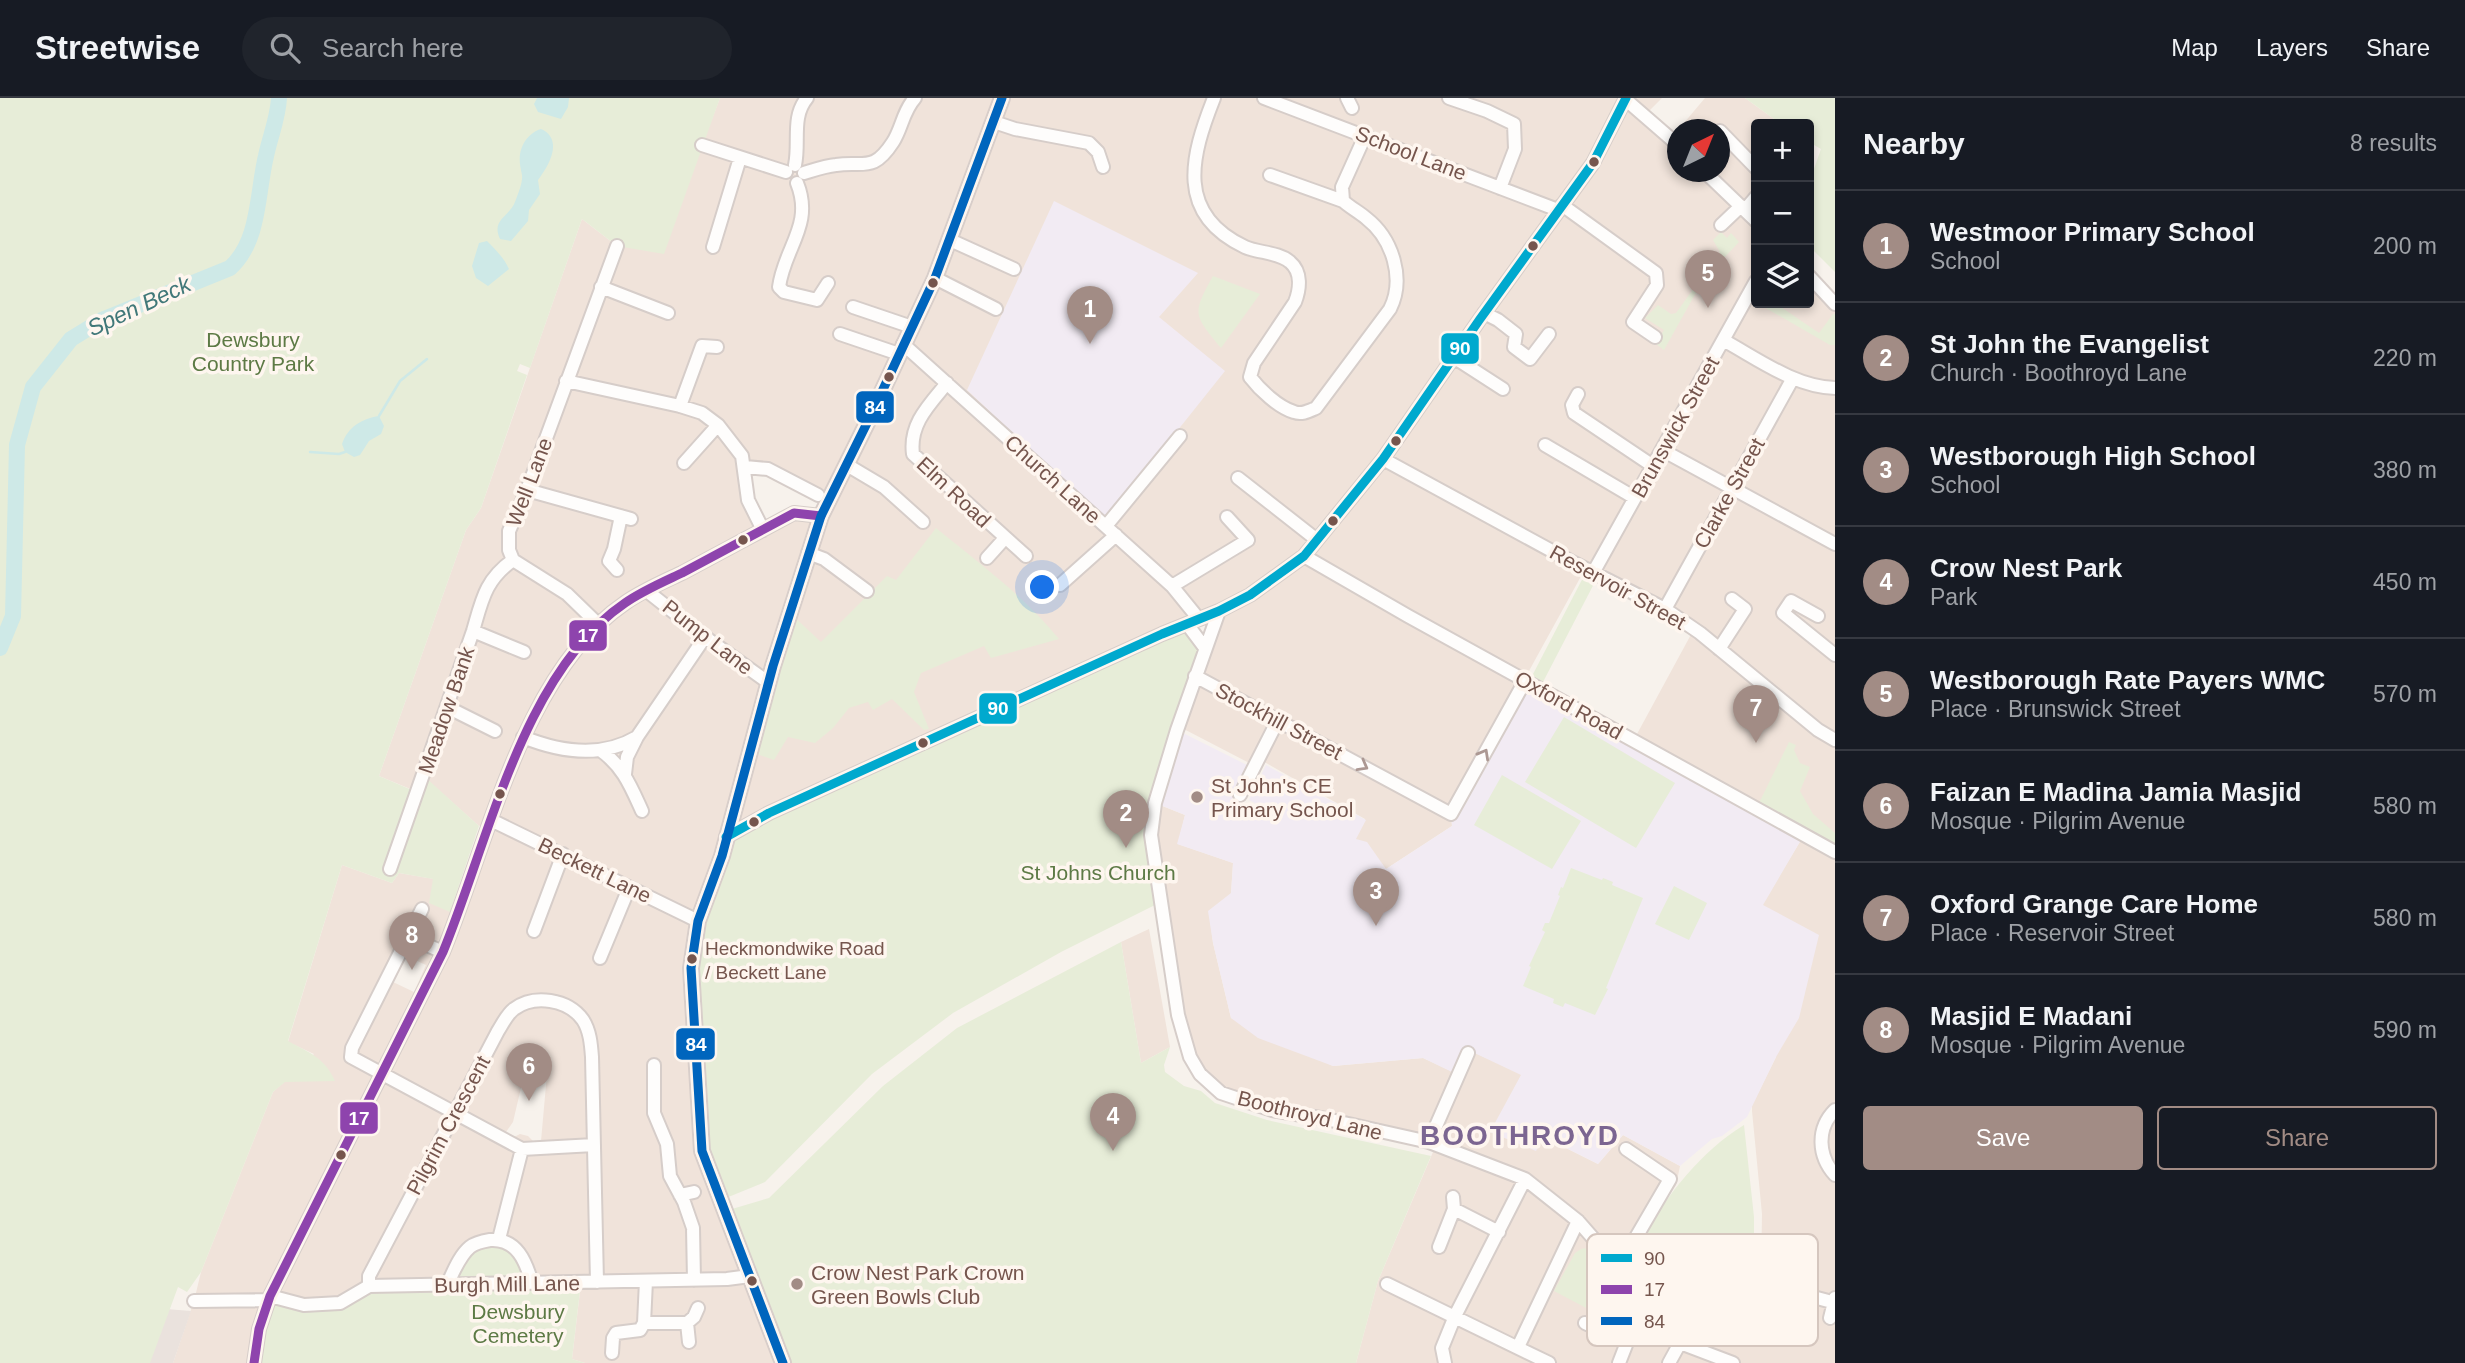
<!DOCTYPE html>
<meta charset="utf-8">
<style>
body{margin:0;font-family:Arial,sans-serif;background:#20242c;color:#f1f3f6}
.controls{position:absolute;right:21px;top:21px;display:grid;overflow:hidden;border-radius:7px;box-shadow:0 4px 10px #0003}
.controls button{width:63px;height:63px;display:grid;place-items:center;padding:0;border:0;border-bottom:2px solid #363941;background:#171b24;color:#f1f3f6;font:35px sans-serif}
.compass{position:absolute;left:1667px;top:21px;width:63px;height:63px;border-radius:50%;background:#171b24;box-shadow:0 4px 10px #0003;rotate:43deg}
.you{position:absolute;left:1043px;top:490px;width:24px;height:24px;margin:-18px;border:5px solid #fff;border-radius:50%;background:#1a73e8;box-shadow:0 0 0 10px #1a73e833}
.badge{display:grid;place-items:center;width:46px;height:46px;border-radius:50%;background:#a28c85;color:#fff;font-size:23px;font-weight:700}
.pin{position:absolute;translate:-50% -58px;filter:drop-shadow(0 2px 4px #0008)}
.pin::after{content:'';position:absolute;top:37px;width:24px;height:21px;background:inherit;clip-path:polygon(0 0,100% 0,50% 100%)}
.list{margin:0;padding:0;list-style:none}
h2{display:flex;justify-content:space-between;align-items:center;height:91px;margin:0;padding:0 28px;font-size:30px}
h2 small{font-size:23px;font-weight:400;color:#9ea1a6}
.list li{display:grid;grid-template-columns:46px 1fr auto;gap:21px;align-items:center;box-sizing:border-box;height:112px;padding:0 28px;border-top:2px solid #363941}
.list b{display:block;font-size:26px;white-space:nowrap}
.list p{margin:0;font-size:23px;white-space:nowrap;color:#9ea1a6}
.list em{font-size:23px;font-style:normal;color:#9ea1a6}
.actions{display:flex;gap:14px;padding:21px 28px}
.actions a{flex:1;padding:16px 0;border:2px solid #a28c85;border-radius:7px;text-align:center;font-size:24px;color:#a28c85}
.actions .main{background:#a28c85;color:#fff}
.icon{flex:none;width:38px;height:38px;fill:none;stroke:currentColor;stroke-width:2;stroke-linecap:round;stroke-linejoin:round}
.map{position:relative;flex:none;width:1835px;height:1265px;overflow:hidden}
header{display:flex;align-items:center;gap:42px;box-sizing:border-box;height:98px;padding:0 35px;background:#171b24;border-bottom:2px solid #363941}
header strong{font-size:33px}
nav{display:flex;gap:38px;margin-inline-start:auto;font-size:24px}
.search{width:490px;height:63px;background:#20242c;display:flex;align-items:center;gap:18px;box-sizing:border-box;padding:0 24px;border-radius:38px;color:#9ea1a6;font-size:26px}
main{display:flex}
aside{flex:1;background:#171b24}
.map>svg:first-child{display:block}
.residential{fill:#f0e3da;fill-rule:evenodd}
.industrial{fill:#eae2dd}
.education{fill:#f2ebf3}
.green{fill:#e7edd8}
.water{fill:#cee9e7}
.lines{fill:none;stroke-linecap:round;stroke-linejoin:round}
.stream{stroke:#cee9e7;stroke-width:2.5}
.river{stroke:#cee9e7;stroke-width:16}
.minor-casing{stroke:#d6cdc9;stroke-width:16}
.major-casing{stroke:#d8ceca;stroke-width:18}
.minor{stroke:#fefdfc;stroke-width:12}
.major{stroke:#f2ece7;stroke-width:14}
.bus-1-casing{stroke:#fef6ef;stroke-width:14}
.bus-2-casing{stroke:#fef6ef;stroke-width:14}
.bus-3-casing{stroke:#fef6ef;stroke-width:14}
.bus-1{stroke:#00a9ce;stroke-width:9}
.bus-2{stroke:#8e44ad;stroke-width:9}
.bus-3{stroke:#0065bd;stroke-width:9}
.oneway{stroke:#ac9893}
.bus-dot{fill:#75554d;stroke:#fef6ef;stroke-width:2.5}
.poi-dot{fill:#a28c85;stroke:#fef6ef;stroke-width:2.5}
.labels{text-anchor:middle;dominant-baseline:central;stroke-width:7;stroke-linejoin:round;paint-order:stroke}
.bus-label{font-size:19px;fill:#75554d;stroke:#fef6ef;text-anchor:start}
.street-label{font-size:21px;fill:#75554d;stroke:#fef6ef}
.park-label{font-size:21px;fill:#5d7a45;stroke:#fef6ef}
.poi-label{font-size:21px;fill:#75554d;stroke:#fef6ef;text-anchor:start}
.water-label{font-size:23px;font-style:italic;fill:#417879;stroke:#fef6ef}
.district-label{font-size:28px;font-weight:bold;letter-spacing:2px;fill:#7b6591;stroke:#fef6ef}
.key{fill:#fef6ef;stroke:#d5c6be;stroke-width:2}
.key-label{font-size:19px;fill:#75554d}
.line-badge{stroke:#fef6ef;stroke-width:2.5}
.badge-label{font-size:19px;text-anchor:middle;font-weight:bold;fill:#fff}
</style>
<header>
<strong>Streetwise</strong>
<div class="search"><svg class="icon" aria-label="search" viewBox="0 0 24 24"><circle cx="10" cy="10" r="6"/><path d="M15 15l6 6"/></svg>Search here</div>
<nav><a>Map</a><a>Layers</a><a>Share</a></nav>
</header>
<main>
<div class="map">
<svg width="1835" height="1265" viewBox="0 0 1835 1265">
<rect width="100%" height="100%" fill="#f7f2ec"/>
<path class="residential" d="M720,0H1662L1648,14L1674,36L1678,32V74H1720V32H1678L1705,0H1745L1781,26H1756V205H1809V178L1835,206V1265H1356L1378,1183L1436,1047L1221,995L1190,959L1161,804L1155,705L1185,717L1178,746L1233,765L1231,796L1209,813L1213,845L1231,920L1333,968L1423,960L1451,973L1464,950L1522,976L1491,1034L1544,1039L1598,1066L1623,1037L1680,1068L1676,1087L1642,1138L1707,1188L1764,1210L1761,1179L1762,1116L1752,1013V1007L1776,959L1762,807L1804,737L1732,696L1637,636L1694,531L1585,471L1451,715L1452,728L1386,771L1355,741L1365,721L1259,661L1255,668L1178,628L1219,514L769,715L702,1053L784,1265H585L572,1261L581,1185L254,1265H173L194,1203L201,1174L273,994L314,956L288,944L342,767L392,785L399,775L434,781L450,813L468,790L490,723L479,728L425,680L420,695L379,678L466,432L481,410L582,121L617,148L702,47ZM745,369L795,383L818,397L821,417L794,415L763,431ZM406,858L426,867L414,894L393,884ZM534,961L548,965L541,1043H533L528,1038L520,1036L514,1039L506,1034L513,1024L524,977Z
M1149,831L1170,949L1141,965L1121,844Z"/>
<path class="industrial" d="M166,1211L191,1213L173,1265H148Z"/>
<path class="education" d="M1054,103L1198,175L1159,219L1225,273L1106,422L967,292Z
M1532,593L1801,742L1763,807L1819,837L1799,920L1776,959L1747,1019L1722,1038L1712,1041L1680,1068L1623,1037L1598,1066L1544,1039L1536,1053L1490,1034L1521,977L1464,950L1452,974L1423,960L1333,968L1258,940L1231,920L1213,845L1208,813L1231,795L1233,765L1177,746L1185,717L1155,705L1177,632L1251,669L1235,702L1238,704L1234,712L1256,722L1263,709L1249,702L1266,667L1366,722L1356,741L1367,744L1386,771L1452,728L1451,716H1460L1527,595Z"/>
<path class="green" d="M0,0H720L664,156L617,148L582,121L530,270L520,266L517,273L527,277L481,410L466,432L379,678L419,695L425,679L479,728L450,814L429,805L433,781L399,775L392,785L342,767L288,943C310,955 325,960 335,983L285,984L273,994L201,1174L187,1194L178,1189L150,1265H0Z
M1745,0H1835V174L1809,148V85L1821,51L1809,44V26H1781Z
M1721,134L1727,140L1731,135L1739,144L1703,182L1664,252L1656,246L1664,232L1645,220L1658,207L1671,216L1676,215L1720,154L1713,142Z
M1213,178L1260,196L1221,250C1193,216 1192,216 1213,178Z
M1757,205H1775L1819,235L1833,216H1835V247H1830Z
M936,430C979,465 1024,498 1059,541L991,560L984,548L921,575L914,594L929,631L924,632L892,601L873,612L868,604L849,610L833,630L815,645L788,639L774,662L751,654L790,515L821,544L887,478L896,482Z
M1587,472L1598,478L1543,584L1532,578Z
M1187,526L1205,550L1155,705L1161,804L1061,854L953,915L872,976L765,1084L726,1100L702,1053L691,870L726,739L769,715L958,637L1162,536Z
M1564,619L1675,685L1636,750L1525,684Z
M1789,644L1796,647L1794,652L1800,665L1810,669L1800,693L1813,716L1835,735V747L1759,705Z
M1502,677L1581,723L1552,771L1474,727Z
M1571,770L1602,782L1603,780L1613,784L1612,787L1643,800L1606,890L1608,891L1595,917L1565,905L1563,909L1553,905L1554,901L1523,888L1531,869L1529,868L1545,834L1542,832L1545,825H1549L1560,798L1558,797L1561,789L1563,790Z
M1674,788L1707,805L1689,842L1655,826Z
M1121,844L1141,965L1170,949L1164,967L1165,974L1184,988L1201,993L1215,1005L1267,1022L1431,1058L1378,1183L1356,1265H790L732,1111L769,1100L883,988L957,930Z
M1744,1027L1754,1119V1176L1758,1208L1707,1188L1642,1138C1670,1095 1700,1054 1744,1027Z
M495,1145L512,1151L526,1177L457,1179L470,1153Z
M1587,1150L1608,1176L1590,1212L1554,1193L1575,1155L1581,1151Z
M581,1184L572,1261L585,1265H254L268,1202L340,1205L369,1188Z"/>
<path class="water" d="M537,0H569L568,9L561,21L538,14L534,6Z
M541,31C564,41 549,68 538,82L540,96L529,112L528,123L511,143L500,141C491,122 509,119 515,104C518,96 523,84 522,77C520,67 518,59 522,49C525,41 533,33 541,31Z
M487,143C496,152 504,160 509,171L488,188L476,180L472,168L479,145Z
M379,318L384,328L381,336L369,343L360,357L354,359L345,354L342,346C348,329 361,321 379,318Z"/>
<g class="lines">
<path class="stream" d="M379,318L400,283L427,261
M310,354L339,356L345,354"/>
<path class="river" d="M0,550L13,518L17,347L33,289L71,241L102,222L230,170C260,143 257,95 266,58C270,39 278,20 279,0"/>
<g class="minor-casing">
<path id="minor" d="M1214,0C1191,58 1175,116 1245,149C1258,155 1279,154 1290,164C1302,174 1300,191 1295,204L1254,265L1250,279C1260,292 1278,309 1294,314C1302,317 1309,313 1316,310L1390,211C1405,181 1393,141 1366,120C1359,114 1351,110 1343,103L1342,89L1365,38
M1264,0L1558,112
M1347,0L1352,10
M1449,0L1487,13L1514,26L1515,51L1500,90
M1625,1L1678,47
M994,24L1015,31L1089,45L1098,54L1103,69
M1720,33L1756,70
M702,47L786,74
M795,67C800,44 791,19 807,0
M1705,74L1756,123
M804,75C814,72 825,68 836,67C864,63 873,75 893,44C902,30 903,13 915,0
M1270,77L1343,103
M797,85C814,127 784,150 779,189L784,194L817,202L828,185
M1562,107L1656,175L1657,187L1633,224L1655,239
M1745,112L1756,99
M1721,127L1741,108
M950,142L1014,171
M713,149L740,60
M1809,178L1835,206
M935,180L996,211
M601,189L668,215
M853,209L912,229
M1484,215L1498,222L1516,236L1514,249L1530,261L1549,236
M840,236L899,256
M1723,242C1758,261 1795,289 1835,290
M903,246L1172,488L1198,520
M1455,260L1503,291
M566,283L680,308L702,315L718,327L742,358L748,402L763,432
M947,285C929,307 909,326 913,356L1026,458
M1578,296L1572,307L1574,315L1653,368
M680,308L702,248L717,249
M1545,347L1635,400
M1662,352L1835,446
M1383,361L1574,465L1665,511L1700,535L1818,632L1835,642
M684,365L718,327
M847,367L884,389L923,424
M745,369L768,371L818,397
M1238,380L1317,442
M527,392L631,421
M1106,428L1180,338
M808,455L824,461L867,493
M1304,458L1408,518L1835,754
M987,460L1005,440
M617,472L609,463L614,451L621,418
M1593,475L1756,183
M1060,487L1116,437
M1172,488L1248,442L1227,419
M647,493L705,539L769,585
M1665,511L1793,280
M1219,513L1177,632L1155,705L1151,737L1178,917L1190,959L1200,976L1221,995L1272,1012L1326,1021L1429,1044L1525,1081L1578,1123L1599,1147L1657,1229L1680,1245L1733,1265
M1818,518L1791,503L1783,515L1835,557
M1187,526L1205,550
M599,527L567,496L513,462L509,452V433L527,392L617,148
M473,533L524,554
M1719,551L1745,511L1732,501
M1195,578L1451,716L1525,583
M447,609L495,633
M523,639C560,654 602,660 637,639L705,539
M600,652C623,668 631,689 642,713
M625,676L627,659L637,639
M1240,697L1278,622
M491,722L698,823
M726,739L769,715L1162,536L1219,513L1250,497L1304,458L1383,361L1480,221L1593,65L1626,0
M390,771L473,533C482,502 485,482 513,462
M422,811L352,950L351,959L522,1051L594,1047
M534,833L563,756
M408,839L443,854
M600,860L629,790
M654,967V1015L667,1046L670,1078L684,1104L693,1130L694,1182
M1835,1012C1816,1031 1818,1058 1835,1077
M1429,1044L1468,955
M680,1097L694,1094
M1454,1111L1499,1134
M499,1141L522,1051
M1439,1149L1454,1111L1453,1099
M1617,1172L1670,1081L1626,1051
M646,1183L644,1225H687L694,1219L698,1210
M1387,1186L1549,1265
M447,1187C453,1175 459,1158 470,1149C475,1145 484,1143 490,1142C517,1140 526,1164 532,1185
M369,1188V1178L498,933C502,927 507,916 514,911C534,896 568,901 583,922C590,933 591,946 592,959L597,1184
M270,1198L304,1207L340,1205L369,1188L727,1181L750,1178
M1817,1200L1832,1204
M194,1203L268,1202
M1830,1220L1835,1200
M687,1225L689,1244
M1585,1225L1624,1243L1626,1247L1619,1265
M1518,1249L1578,1123
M612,1255L613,1240L616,1235L640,1232L644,1225
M254,1265L259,1231L270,1198L443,854C488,745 523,574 625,505C642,493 663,484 682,475C719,455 757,435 794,415L821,418
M1445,1265L1442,1250L1455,1218L1525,1081
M1669,1265L1680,1245"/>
</g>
<g class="major-casing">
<path id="major" d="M783,1265L702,1053L691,870L698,823L722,758L773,568L821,418L872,315L935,180L1002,0"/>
</g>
<use href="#minor" class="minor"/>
<use href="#major" class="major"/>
<g class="bus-1-casing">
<path id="bus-1" d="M726,739L769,715L1162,536L1219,513L1250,497L1304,458L1383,361L1480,221L1593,65L1626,0"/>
</g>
<g class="bus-2-casing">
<path id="bus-2" d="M254,1265L259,1231L270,1198L443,854C488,745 523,574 625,505C642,493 663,484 682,475C719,455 757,435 794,415L821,418"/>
</g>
<g class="bus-3-casing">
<path id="bus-3" d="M783,1265L702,1053L691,870L698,823L722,758L773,568L821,418L872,315L935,180L1002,0"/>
</g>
<use href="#bus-1" class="bus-1"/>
<use href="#bus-2" class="bus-2"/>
<use href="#bus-3" class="bus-3"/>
</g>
<defs><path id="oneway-chevron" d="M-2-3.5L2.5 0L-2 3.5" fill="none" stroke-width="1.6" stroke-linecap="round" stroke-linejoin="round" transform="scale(1.75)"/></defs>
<g class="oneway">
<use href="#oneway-chevron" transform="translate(1484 656) rotate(-61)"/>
<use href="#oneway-chevron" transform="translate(1363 668) rotate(29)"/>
</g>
<g class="bus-dot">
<circle cx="1594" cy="64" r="6"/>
<circle cx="1533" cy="148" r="6"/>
<circle cx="933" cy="185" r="6"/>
<circle cx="889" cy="279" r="6"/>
<circle cx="1396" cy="343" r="6"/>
<circle cx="1333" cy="423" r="6"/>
<circle cx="743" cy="442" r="6"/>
<circle cx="923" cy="645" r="6"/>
<circle cx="500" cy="696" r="6"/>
<circle cx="754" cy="724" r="6"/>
<circle cx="692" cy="861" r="6"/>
<circle cx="341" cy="1057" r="6"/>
<circle cx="752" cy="1183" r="6"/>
</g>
<g class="poi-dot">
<circle cx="1197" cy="699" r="7"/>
<circle cx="797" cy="1186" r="7"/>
</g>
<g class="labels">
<g class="bus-label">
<text x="705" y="850">Heckmondwike Road<tspan x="705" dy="24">/ Beckett Lane</tspan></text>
</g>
<g class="street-label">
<text transform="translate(1411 55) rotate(21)">School Lane</text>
<text transform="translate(1675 329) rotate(-61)">Brunswick Street</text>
<text transform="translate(1053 381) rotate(42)">Church Lane</text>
<text transform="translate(529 384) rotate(-69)">Well Lane</text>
<text transform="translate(954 394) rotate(43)">Elm Road</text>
<text transform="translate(1729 395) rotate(-61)">Clarke Street</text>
<text transform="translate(1618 489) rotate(29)">Reservoir Street</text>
<text transform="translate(708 539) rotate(38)">Pump Lane</text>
<text transform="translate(1569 607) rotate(29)">Oxford Road</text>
<text transform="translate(446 612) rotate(-71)">Meadow Bank</text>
<text transform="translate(1279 623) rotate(28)">Stockhill Street</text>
<text transform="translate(595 772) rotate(26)">Beckett Lane</text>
<text transform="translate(1310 1017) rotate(14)">Boothroyd Lane</text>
<text transform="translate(448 1027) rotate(-62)">Pilgrim Crescent</text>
<text transform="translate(507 1186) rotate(-1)">Burgh Mill Lane</text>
</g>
<g class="park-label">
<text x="253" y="241">Dewsbury<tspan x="253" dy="24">Country Park</tspan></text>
<text x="1098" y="774">St Johns Church</text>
<text x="518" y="1213">Dewsbury<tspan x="518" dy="24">Cemetery</tspan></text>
</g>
<g class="poi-label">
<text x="1211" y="687">St John's CE<tspan x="1211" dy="24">Primary School</tspan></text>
<text x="811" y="1174">Crow Nest Park Crown<tspan x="811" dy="24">Green Bowls Club</tspan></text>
</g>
<g class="water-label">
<text transform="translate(139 208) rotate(-25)">Spen Beck</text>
</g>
<g class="district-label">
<text x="1520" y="1037">BOOTHROYD</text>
</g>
</g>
<rect x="1587" y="1136" width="231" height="112" rx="10" class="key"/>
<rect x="1601" y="1156" width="31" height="8" fill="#00a9ce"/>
<rect x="1601" y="1187" width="31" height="9" fill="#8e44ad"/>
<rect x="1601" y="1219" width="31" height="8" fill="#0065bd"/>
<g class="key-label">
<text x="1644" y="1167">90</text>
<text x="1644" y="1198">17</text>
<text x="1644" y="1230">84</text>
</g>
<g class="line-badge">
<rect x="1440" y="234" width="40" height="33" rx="7" fill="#00a9ce"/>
<rect x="855" y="292" width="40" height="34" rx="7" fill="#0065bd"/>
<rect x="568" y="521" width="40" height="33" rx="7" fill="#8e44ad"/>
<rect x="978" y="594" width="40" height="33" rx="7" fill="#00a9ce"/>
<rect x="675" y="929" width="41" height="34" rx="7" fill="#0065bd"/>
<rect x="339" y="1003" width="40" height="34" rx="7" fill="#8e44ad"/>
</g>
<g class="badge-label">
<text x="1460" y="257">90</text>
<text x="875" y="316">84</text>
<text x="588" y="544">17</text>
<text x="998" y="617">90</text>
<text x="696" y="953">84</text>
<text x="359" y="1027">17</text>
</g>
</svg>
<div class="controls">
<button>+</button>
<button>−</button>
<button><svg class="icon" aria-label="layers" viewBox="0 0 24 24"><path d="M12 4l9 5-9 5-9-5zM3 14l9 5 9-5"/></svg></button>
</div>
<svg class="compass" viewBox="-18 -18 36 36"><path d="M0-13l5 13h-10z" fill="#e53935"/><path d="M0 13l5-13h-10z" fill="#9ea1a6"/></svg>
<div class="you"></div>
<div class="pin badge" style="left:1090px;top:246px">1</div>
<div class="pin badge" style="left:1126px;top:750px">2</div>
<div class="pin badge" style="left:1376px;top:828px">3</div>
<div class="pin badge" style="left:1113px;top:1053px">4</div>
<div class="pin badge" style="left:1708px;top:210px">5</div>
<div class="pin badge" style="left:529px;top:1003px">6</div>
<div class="pin badge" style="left:1756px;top:645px">7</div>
<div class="pin badge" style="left:412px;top:872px">8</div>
</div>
<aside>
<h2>Nearby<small>8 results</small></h2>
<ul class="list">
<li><span class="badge">1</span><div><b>Westmoor Primary School</b><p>School</p></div><em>200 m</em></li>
<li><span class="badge">2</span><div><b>St John the Evangelist</b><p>Church · Boothroyd Lane</p></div><em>220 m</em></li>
<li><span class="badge">3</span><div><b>Westborough High School</b><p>School</p></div><em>380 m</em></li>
<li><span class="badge">4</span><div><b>Crow Nest Park</b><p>Park</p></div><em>450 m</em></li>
<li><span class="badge">5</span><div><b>Westborough Rate Payers WMC</b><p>Place · Brunswick Street</p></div><em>570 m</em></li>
<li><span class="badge">6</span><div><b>Faizan E Madina Jamia Masjid</b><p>Mosque · Pilgrim Avenue</p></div><em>580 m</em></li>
<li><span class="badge">7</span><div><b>Oxford Grange Care Home</b><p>Place · Reservoir Street</p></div><em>580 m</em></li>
<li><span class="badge">8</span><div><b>Masjid E Madani</b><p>Mosque · Pilgrim Avenue</p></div><em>590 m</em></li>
</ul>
<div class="actions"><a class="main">Save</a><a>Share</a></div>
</aside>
</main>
